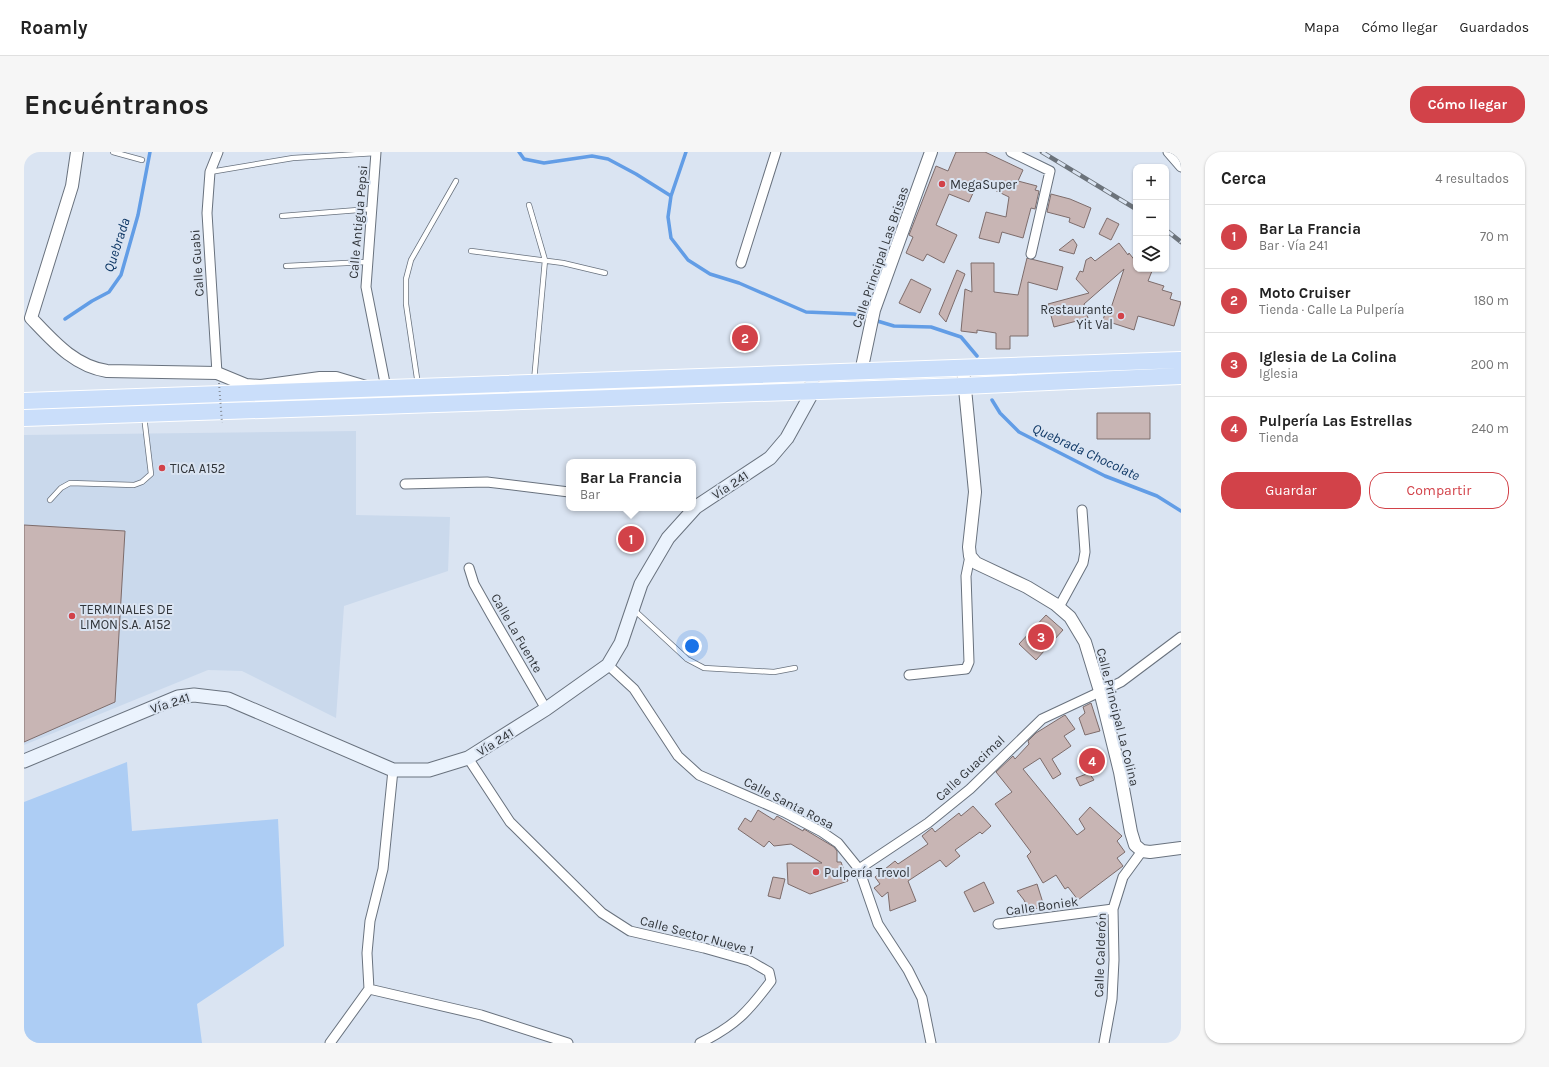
<!DOCTYPE html>
<html lang="es">
<meta charset="utf-8">
<style>
body{margin:0;font-family:Karla,sans-serif;background:#f6f6f6;color:#222}
.controls{position:absolute;right:12px;top:12px;display:grid;overflow:hidden;border-radius:8px;box-shadow:0 1px 3px #0004}
.controls button{width:36px;height:36px;display:grid;place-items:center;padding:0;border:0;border-bottom:1px solid #e0e0e0;background:#fff;color:#222;font:20px sans-serif}
.you{position:absolute;left:668px;top:494px;width:14px;height:14px;margin:-10px;border:3px solid #fff;border-radius:50%;background:#1a73e8;box-shadow:0 0 0 6px #1a73e833}
.badge{display:grid;place-items:center;width:26px;height:26px;border-radius:50%;background:#d24249;color:#fff;font-size:13px;font-weight:700}
.pin{position:absolute;translate:-50% -50%;border:2px solid #fff;box-shadow:0 1px 4px #0006}
.popup{position:absolute;left:542px;top:307px;width:130px;height:52px;box-sizing:border-box;display:grid;place-content:center;border-radius:8px;background:#fff;filter:drop-shadow(0 1px 3px #0005);font-size:13px;white-space:nowrap;color:#767676}
.popup b{font-size:15px;color:#222}
.popup::after{content:'';position:absolute;left:50%;top:100%;margin-left:-8px;border:8px solid transparent;border-top-color:#fff}
.list{margin:0;padding:0;list-style:none}
h2{display:flex;justify-content:space-between;align-items:center;height:52px;margin:0;padding:0 16px;font-size:17px}
h2 small{font-size:13px;font-weight:400;color:#767676}
.list li{display:grid;grid-template-columns:26px 1fr auto;gap:12px;align-items:center;box-sizing:border-box;height:64px;padding:0 16px;border-top:1px solid #e0e0e0}
.list b{display:block;font-size:15px;white-space:nowrap}
.list p{margin:0;font-size:13px;white-space:nowrap;color:#767676}
.list em{font-size:13px;font-style:normal;color:#767676}
.actions{display:flex;gap:8px;padding:12px 16px}
.actions a{flex:1;padding:9px 0;border:1px solid #d24249;border-radius:16px;text-align:center;font-size:14px;color:#d24249}
.actions .main{background:#d24249;color:#fff}
.icon{flex:none;width:22px;height:22px;fill:none;stroke:currentColor;stroke-width:2;stroke-linecap:round;stroke-linejoin:round}
.map{position:relative;flex:none;width:1157px;height:891px;overflow:hidden;border-radius:16px}
header{display:flex;align-items:center;gap:24px;box-sizing:border-box;height:56px;padding:0 20px;background:#fff;border-bottom:1px solid #e0e0e0}
header strong{font-size:19px}
nav{display:flex;gap:22px;margin-inline-start:auto;font-size:14px}
.intro{display:flex;align-items:center;justify-content:space-between;box-sizing:border-box;height:96px;padding:0 24px}
h1{margin:0;font-size:28px}
.button{padding:10px 18px;border-radius:16px;background:#d24249;color:#fff;font-size:14px;font-weight:700}
main{display:flex;gap:24px;padding:0 24px}
aside{flex:1;background:#fff;border-radius:16px;box-shadow:0 1px 3px #0004}
.map>svg:first-child{display:block}
.built{fill:#cad9ec}
.green{fill:#adcdf4}
.lines{fill:none;stroke-linecap:round;stroke-linejoin:round}
.stream{stroke:#629de6;stroke-width:3.5}
.building{fill:#c8b5b4;stroke:#7d6c6b}
.service-casing{stroke:#69727e;stroke-width:6}
.minor-casing{stroke:#69727e;stroke-width:11}
.tertiary-casing{stroke:#69727e;stroke-width:14}
.secondary-casing{stroke:#69727e;stroke-width:15}
.trunk-casing{stroke:#fff;stroke-width:18}
.service{stroke:#fff;stroke-width:4.5}
.minor{stroke:#fff;stroke-width:9}
.tertiary{stroke:#fff;stroke-width:12}
.secondary{stroke:#ebf3fd;stroke-width:13}
.trunk{stroke:#cadefa;stroke-width:16}
.rail-casing{stroke:#6c737b;stroke-width:4.5}
.rail{stroke:#dae4f2;stroke-width:3;stroke-dasharray:9;stroke-linecap:butt}
.path-bridge{stroke:#888f99;stroke-width:2;stroke-dasharray:1 3;stroke-linecap:butt}
.poi-dot{fill:#d24249;stroke:#dae4f2;stroke-width:1.5}
.labels{text-anchor:middle;dominant-baseline:central;stroke-width:4;stroke-linejoin:round;paint-order:stroke}
.poi-label{font-size:13px;fill:#31353a;stroke:#dae4f2;text-anchor:start}
.street-label{font-size:13px;fill:#31353a;stroke:#dae4f2}
.water-label{font-size:14px;font-style:italic;fill:#0e3765;stroke:#dae4f2}
</style>
<header>
<strong>Roamly</strong>
<nav><a>Mapa</a><a>Cómo llegar</a><a>Guardados</a></nav>
</header>
<div class="intro"><h1>Encuéntranos</h1><a class="button">Cómo llegar</a></div>
<main>
<div class="map">
<svg width="1157" height="891" viewBox="0 0 1157 891">
<rect width="100%" height="100%" fill="#dae4f2"/>
<path class="built" d="M332,279V363L426,365L424,419L320,454L312,566L218,519L184,518L0,593V283Z"/>
<path class="green" d="M103,610L108,679L254,667L260,794L173,852L178,891H0V650Z"/>
<g class="lines">
<path class="stream" d="M495,0L500,7L520,11L568,4L584,7L612,22L647,44
M662,0L647,44L644,65L647,86L664,108L686,122L715,131L782,160L830,162L870,174L907,175L937,185L953,204
M41,167L68,149L85,140L97,123L114,63L126,0
M968,248L976,261L995,280L1081,324L1133,344L1157,359"/>
</g>
<path class="building" d="M932,0H961L999,18L994,29L1013,34L1011,38L1015,39L1011,57L1007,56L999,86L978,80L975,91L955,86L962,60L982,65L985,45L954,30L945,50L925,42L912,73L933,83L920,111L903,102L899,109L882,101L889,85L885,83L912,14L924,19Z
M1027,42L1046,47L1067,56L1060,76L1045,70L1046,66L1023,60Z
M1083,66L1095,72L1087,88L1075,82Z
M1049,87L1053,93L1050,102L1035,98Z
M1095,91L1104,103L1105,101L1112,110V117L1128,119L1124,129L1140,134L1138,138L1148,141L1146,147L1157,150L1150,174L1114,164L1110,178L1079,168L1082,158L1086,159L1100,117L1060,152L1064,166L1030,175L1024,152L1065,141L1052,127L1056,119L1059,120L1062,108L1067,105L1071,109Z
M1003,106L1039,115L1033,138L1004,130V184H986V197H972V181L953,178V181L937,179L941,137L948,140L947,111H970V140L994,143Z
M933,118L941,122L922,170L915,162Z
M887,127L907,137L896,161L875,151Z
M1073,261H1126V287H1073Z
M0,373L101,379L91,550L0,590Z
M1022,463L1039,478L1012,508L995,492Z
M1067,551L1076,579L1061,583L1055,566L1061,561L1059,555Z
M1041,563L1051,577L1040,584L1047,594L1028,607L1037,622L1029,627L1016,606L999,617L1053,683L1061,677L1055,667L1066,655L1098,684L1093,689L1101,700L1093,706L1099,714L1054,748L1044,735L1041,737L1032,723L1019,731L1003,704L1007,700L971,652L988,640L972,620L989,604L991,607L1005,592L1004,589L1012,581Z
M1076,597L1082,611L1070,616L1066,601Z
M1065,621L1070,628L1056,634L1052,626Z
M949,654L967,674L958,682L956,680L931,698L936,704L922,715L916,708L884,729L892,749L866,759L864,740L858,745L850,736L856,732L851,725L871,709L874,712L904,692L898,684L908,676L911,680L935,661L937,664Z
M734,658L750,668L753,664L779,679L780,677L810,695L813,699V710H817L824,729L786,742L764,732L763,711H798L767,692L750,694L745,689L740,695L714,677L721,666L727,670Z
M749,725L761,727L756,747L744,744Z
M960,730L970,751L950,760L940,740Z
M1013,732L1020,754L1005,759L1000,748L993,739Z"/>
<g class="lines">
<g class="service-casing">
<path id="service" d="M89,0L118,8
M186,20L269,6L352,1
M505,53L521,108L510,229
M258,64L347,57
M447,99L539,111L581,121
M262,114L342,110
M394,233L382,152V127L387,108L432,29
M26,348L37,336L46,331L110,333L118,330L127,322L120,264
M609,457L663,507L680,516L750,520L771,516"/>
</g>
<g class="minor-casing">
<path id="minor" d="M352,0L342,135L362,236
M987,0L1026,19L1007,102
M1144,0L1157,15
M717,111L752,0
M193,221L183,61L186,20L194,0
M381,332L463,330L545,340
M445,416L450,432L468,464L522,557
M1035,455L1059,411L1061,400L1058,358
M584,513L610,537L654,604L675,623L760,660L798,680L814,691L835,717L854,772L884,818L898,846L907,891
M885,523L942,517L945,510L942,424L946,404
M444,606L486,670L578,761L606,779L680,796L726,809L745,820L747,829C724,860 711,874 676,891
M835,717L904,671L946,637L1018,567L1097,530L1157,485
M974,772L1089,757
M345,837L457,863L544,891
M306,891L345,837L343,801L346,769L359,717L369,618
M1080,891L1088,847L1090,808L1089,757L1099,725L1118,699"/>
</g>
<g class="tertiary-casing">
<path id="tertiary" d="M53,0L48,34L7,166C29,189 50,214 83,219L193,221L222,233L237,234L296,226H312L342,235
M939,216L951,340L945,395L946,404L952,411L1003,435L1031,452L1046,465L1061,490L1076,539L1096,620L1107,680L1111,693L1118,699L1126,700L1157,696
M837,220L850,158L907,0"/>
</g>
<g class="secondary-casing">
<path id="secondary" d="M0,609L154,545L170,543L204,547L369,618H405L444,606L522,557L584,513L597,491L617,432L644,386L672,355L746,306L763,286L789,239L787,222"/>
</g>
<g class="trunk-casing">
<path id="trunk" d="M0,249L1157,208
M0,266L940,234L1157,224"/>
</g>
<use href="#service" class="service"/>
<use href="#minor" class="minor"/>
<use href="#tertiary" class="tertiary"/>
<use href="#secondary" class="secondary"/>
<use href="#trunk" class="trunk"/>
<g class="rail-casing">
<path id="rail" d="M1018,0L1112,57
M1142,78L1157,90"/>
</g>
<use href="#rail" class="rail"/>
<path class="path-bridge" d="M195,231L198,271"/>
</g>
<g class="poi-dot">
<circle cx="918" cy="32" r="4"/>
<circle cx="1097" cy="164" r="4"/>
<circle cx="138" cy="316" r="4"/>
<circle cx="48" cy="464" r="4"/>
<circle cx="792" cy="720" r="4"/>
</g>
<g class="labels">
<g class="poi-label">
<text x="926" y="32">MegaSuper</text>
<text x="1089" y="157" text-anchor="end">Restaurante<tspan x="1089" dy="15">Yit Val</tspan></text>
<text x="146" y="316">TICA A152</text>
<text x="56" y="457">TERMINALES DE<tspan x="56" dy="15">LIMON S.A. A152</tspan></text>
<text x="800" y="720">Pulpería Trevol</text>
</g>
<g class="street-label">
<text transform="translate(334 70) rotate(-85)">Calle Antigua Pepsi</text>
<text transform="translate(856 105) rotate(-71)">Calle Principal Las Brisas</text>
<text transform="translate(173 111) rotate(-94)">Calle Guabi</text>
<text transform="translate(706 333) rotate(-33)">Vía 241</text>
<text transform="translate(493 481) rotate(60)">Calle La Fuente</text>
<text transform="translate(146 551) rotate(-18)">Vía 241</text>
<text transform="translate(1094 565) rotate(76)">Calle Principal La Colina</text>
<text transform="translate(471 590) rotate(-32)">Vía 241</text>
<text transform="translate(946 616) rotate(-43)">Calle Guacimal</text>
<text transform="translate(765 651) rotate(27)">Calle Santa Rosa</text>
<text transform="translate(1018 754) rotate(-8)">Calle Boniek</text>
<text transform="translate(673 783) rotate(15)">Calle Sector Nueve 1</text>
<text transform="translate(1076 803) rotate(-88)">Calle Calderón</text>
</g>
<g class="water-label">
<text transform="translate(93 93) rotate(-72)">Quebrada</text>
<text transform="translate(1062 300) rotate(25)">Quebrada Chocolate</text>
</g>
</g>
</svg>
<div class="controls">
<button>+</button>
<button>−</button>
<button><svg class="icon" aria-label="layers" viewBox="0 0 24 24"><path d="M12 4l9 5-9 5-9-5zM3 14l9 5 9-5"/></svg></button>
</div>
<div class="you"></div>
<div class="pin badge" style="left:607px;top:387px">1</div>
<div class="popup"><b>Bar La Francia</b>Bar</div>
<div class="pin badge" style="left:721px;top:186px">2</div>
<div class="pin badge" style="left:1017px;top:485px">3</div>
<div class="pin badge" style="left:1068px;top:609px">4</div>
</div>
<aside>
<h2>Cerca<small>4 resultados</small></h2>
<ul class="list">
<li><span class="badge">1</span><div><b>Bar La Francia</b><p>Bar · Vía 241</p></div><em>70 m</em></li>
<li><span class="badge">2</span><div><b>Moto Cruiser</b><p>Tienda · Calle La Pulpería</p></div><em>180 m</em></li>
<li><span class="badge">3</span><div><b>Iglesia de La Colina</b><p>Iglesia</p></div><em>200 m</em></li>
<li><span class="badge">4</span><div><b>Pulpería Las Estrellas</b><p>Tienda</p></div><em>240 m</em></li>
</ul>
<div class="actions"><a class="main">Guardar</a><a>Compartir</a></div>
</aside>
</main>
